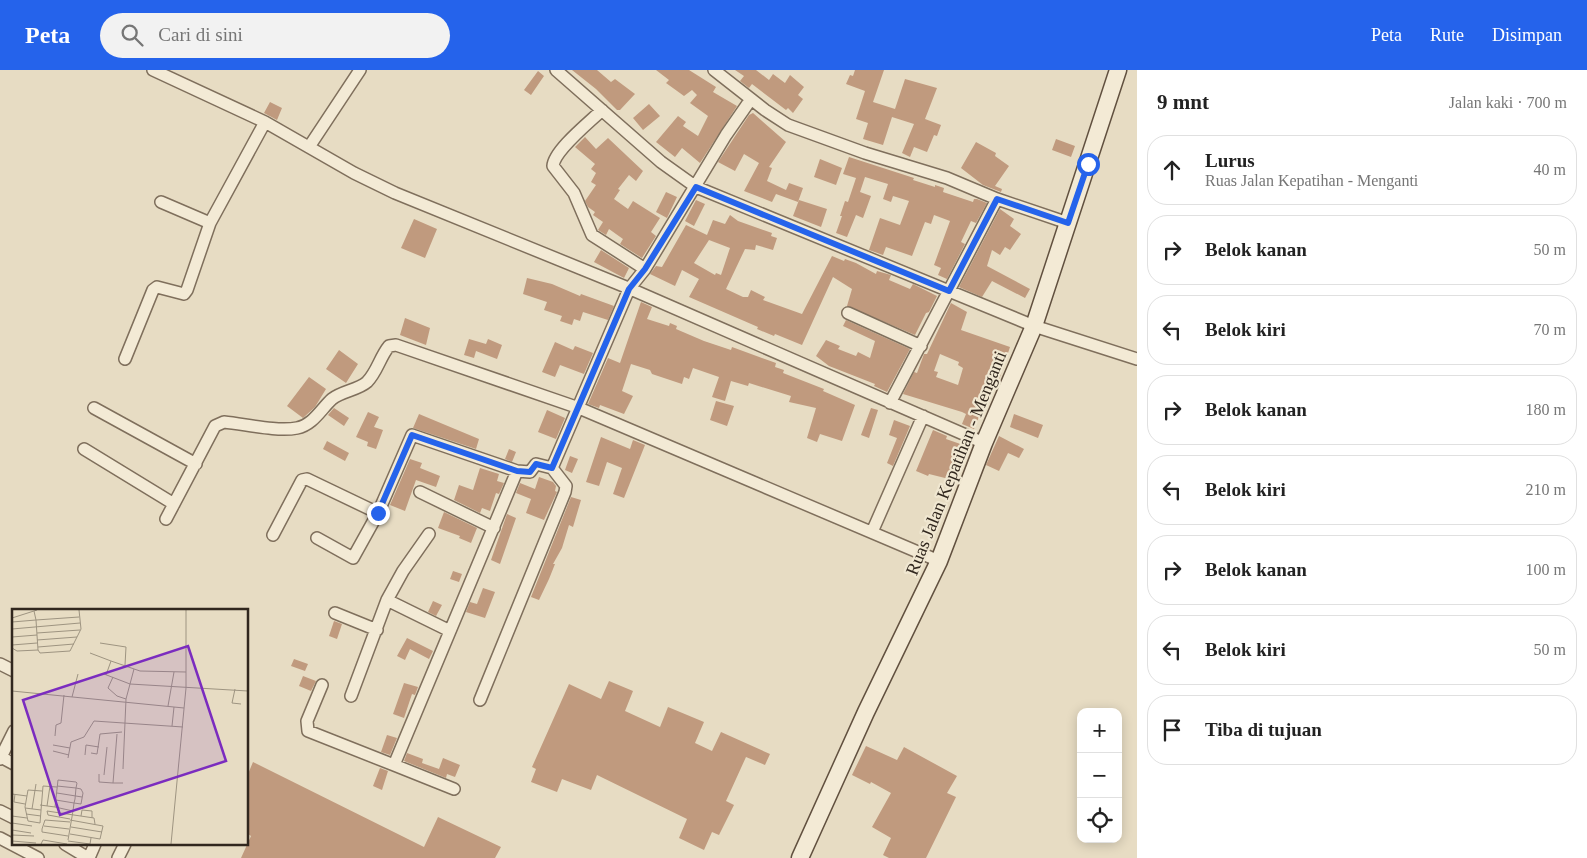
<!DOCTYPE html>
<html lang="id">
<meta charset="utf-8">
<style>
body{margin:0;font-family:Georgia,serif;background:#f2f2f2;color:#222}
.controls{position:absolute;right:15px;bottom:15px;display:grid;overflow:hidden;border-radius:10px;box-shadow:0 2px 12px #0003}
.controls button{width:45px;height:45px;display:grid;place-items:center;padding:0;border:0;border-bottom:1px solid #e0e0e0;background:#fff;color:#222;font:25px sans-serif}
.stop{position:absolute;width:15px;height:15px;margin:-11px;border:4px solid #2563eb;border-radius:50%;background:#fff}
.stop.end{background:#2563eb;border-color:#fff;box-shadow:0 1px 5px #0008}
.list{margin:0;padding:0;list-style:none}
h2{display:flex;justify-content:space-between;align-items:center;height:65px;margin:0;padding:0 20px;font-size:21px}
h2 small{font-size:16px;font-weight:400;color:#767676}
.list li{display:grid;grid-template-columns:32px 1fr auto;gap:15px;align-items:center;box-sizing:border-box;height:70px;margin:0 10px 10px;padding:0 10px;border:1px solid #e0e0e0;border-radius:20px}
.list b{display:block;font-size:19px;white-space:nowrap}
.list p{margin:0;font-size:16px;white-space:nowrap;color:#767676}
.list em{font-size:16px;font-style:normal;color:#767676}
.icon{flex:none;width:28px;height:28px;fill:none;stroke:currentColor;stroke-width:2;stroke-linecap:round;stroke-linejoin:round}
.map{position:relative;flex:none;width:1137px;height:788px;overflow:hidden}
header{display:flex;align-items:center;gap:30px;box-sizing:border-box;height:70px;padding:0 25px;background:#2563eb;color:#fff}
header strong{font-size:24px}
nav{display:flex;gap:28px;margin-inline-start:auto;font-size:18px}
.search{width:350px;height:45px;background:#f2f2f2;display:flex;align-items:center;gap:12px;box-sizing:border-box;padding:0 18px;border-radius:28px;color:#767676;font-size:19px}
main{display:flex}
aside{flex:1;background:#fff}
.map>svg:first-child{display:block}
.building{fill:#c09a7e;fill-rule:evenodd}
.lines{fill:none;stroke-linecap:round;stroke-linejoin:round}
.street-casing{stroke:#7f6f5c;stroke-width:14}
.secondary-casing{stroke:#61503f;stroke-width:19}
.street{stroke:#f3ead5;stroke-width:11}
.secondary{stroke:#f3ead5;stroke-width:16}
.route{stroke:#2563eb;stroke-width:6}
.labels{text-anchor:middle;dominant-baseline:central;stroke-width:4.5;stroke-linejoin:round;paint-order:stroke}
.street-label{font-size:18px;fill:#31271e;stroke:#f0e7d1}
.inset-road{fill:none;stroke:#9e9481;stroke-width:1}
.view{fill:#7b2cbf;fill-opacity:0.15;stroke:#7b2cbf;stroke-width:2.5}
.inset-edge{fill:none;stroke:#31271e;stroke-width:2.5}
</style>
<header>
<strong>Peta</strong>
<div class="search"><svg class="icon" aria-label="search" viewBox="0 0 24 24"><circle cx="10" cy="10" r="6"/><path d="M15 15l6 6"/></svg>Cari di sini</div>
<nav><a>Peta</a><a>Rute</a><a>Disimpan</a></nav>
</header>
<main>
<div class="map">
<svg width="1137" height="788" viewBox="0 0 1137 788">
<rect width="100%" height="100%" fill="#e7dcc3"/>
<path class="building" d="M572,0H597L611,12L615,9L635,24L620,40H617L596,19Z
M656,0H689L716,17L713,22L737,36L700,93L682,78L675,87L656,72L678,46L686,52L683,56L698,66L708,46L690,33L697,25L692,20L684,26L666,13L669,10Z
M735,0H756L769,10L773,4L785,13L790,5L804,17L798,25L803,29L793,43L788,38L786,40L752,14L749,18L740,11L744,6Z
M855,0H884L873,32L895,39L905,9L937,18L925,49L941,55L937,66L934,65L927,82L914,77L910,87L902,83L914,54L892,47L883,75L863,69L868,53L856,49L865,21L846,14L850,5L853,6Z
M538,1L544,6L531,25L524,20Z
M270,32L282,38L277,50L264,43Z
M649,34L660,46L643,60L633,48Z
M753,43L786,72L769,97L772,98L767,111L786,120L789,113L803,118L798,132L776,124L772,132L744,121L759,93L744,84L735,101L718,92L749,45Z
M585,67L596,79L608,68L643,101L636,111L629,105L618,119L620,120L614,129L628,139L633,131L660,148L651,162L656,166L642,188L620,174L623,169L609,159L606,165L598,160L603,152L593,145L595,142L588,137L585,131L596,115L591,112L596,103L591,99L595,94L575,77Z
M1056,69L1075,76L1071,87L1052,80Z
M976,72L996,83L995,86L1009,96L995,116L1002,119L1001,122L983,115L961,98Z
M849,87L914,108L913,110L935,117V115L944,118L943,122L973,132L974,129H977L987,133L976,153L971,151L961,172L965,174L947,209L938,205L941,198L934,195L950,151L934,145L931,154L925,152L912,186L886,177L883,185L869,180L880,148L900,155L909,131L893,126L891,132L883,129L888,114L865,107L860,122L871,126L863,148L856,145L847,167L836,163L842,146H840L845,131L848,132L856,108L843,104Z
M820,89L842,98L836,115L814,107Z
M666,122L677,127L667,148L656,142Z
M696,130L705,134L694,156L685,151Z
M799,130L827,139L821,157L793,146Z
M1000,139L1014,149L1010,156L1021,164L1010,180L1005,177L1000,185L992,180L987,196L1030,219L1025,228L992,211L982,227L959,217Z
M730,145L738,151L772,163L771,166L777,168L773,180L756,175L755,180L745,179L726,219L743,227H748L751,220L765,227L763,230L802,244L832,186L844,191L845,189L856,193L876,204L877,201L891,205L889,210L910,219L913,214L937,226L929,242L926,243L915,265L847,236L852,219L833,207L802,275L775,264L774,266L757,259L758,257L689,227L699,209L682,200L675,216L650,204L656,196L662,197L686,155L707,165L713,150L725,154ZM709,170L730,178L721,205L716,203L715,205L694,193Z
M414,149L437,159L425,188L401,178Z
M601,180L629,198L624,208L594,192Z
M527,208L552,214L580,226L581,224L614,236L608,250L583,242L580,251L574,249L572,255L560,251L562,246L544,240L547,232L523,224Z
M641,232L652,237L647,249L669,256L670,253L677,256L676,259L704,271L731,280L732,277L776,293L775,297L784,300L783,303L824,319L823,321L855,335L842,371L820,364L817,372L807,368L816,338L789,332L791,326L749,313L748,316L731,311L725,331L712,327L719,307L693,298L689,309L684,307L682,314L652,304L650,300L631,294L622,321L633,326L624,344L600,335L599,338L588,334L608,288L620,293Z
M951,233L967,242L961,260L1010,277L999,310L994,308L991,317L986,315L980,335L983,337L974,359L962,354L966,344L962,342L903,324L914,302L917,303L924,284H927ZM940,284L959,292L958,295L963,298L958,315L936,307L938,302L934,301Z
M405,248L430,258L426,275L400,265Z
M846,250L910,279L887,322L874,316L875,314L829,296L816,286L826,270L840,276L838,279L856,286L858,282L870,288L875,271L843,256Z
M469,269L486,274L488,269L502,275L497,289L476,281L474,288L464,285Z
M555,272L573,280L575,276L593,283L584,304L560,295L555,307L542,302Z
M339,280L358,294L346,313L326,299Z
M309,307L326,319L315,337L303,348L287,336Z
M716,331L734,336L727,356L710,350Z
M334,338L349,348L344,356L328,345Z
M871,338L878,340L869,368L861,365Z
M547,340L565,348L556,369L538,362Z
M368,342L379,347L374,357L383,360L376,379L367,376L368,372L356,367Z
M419,344L479,369L476,379L413,358Z
M1014,344L1043,355L1038,368L1010,357Z
M894,350L910,356L893,396L887,393L897,368L889,365Z
M933,360L947,366L946,369L969,377L962,399L956,397L953,410L929,404L928,406L916,401Z
M999,366L1024,379L1019,388L1008,383L999,401L986,395Z
M601,367L630,379L633,370L645,375L624,428L613,424L622,398L607,392L599,416L586,412Z
M327,371L349,383L345,391L323,379Z
M509,379L516,382L512,392L505,389Z
M570,386L578,389L572,403L565,400Z
M410,389L422,393L420,398L440,406L436,417L416,410L405,441L390,435Z
M480,398L499,404L497,411L504,413L499,424L496,423L490,441L482,438L480,443L454,430L459,415L473,420Z
M539,407L553,412L556,416L555,421L557,422L544,450L526,443L531,429L516,423L520,413L535,419Z
M571,427L581,430L573,457L569,455L562,478L553,494H555L549,509L539,530L531,527Z
M444,442L477,458L471,473L459,468L460,466L438,458Z
M507,444L516,448L500,494L491,490Z
M453,501L462,504L459,512L450,509Z
M483,518L495,522L485,548L466,542L470,532L477,534Z
M433,531L442,535L436,546L428,542Z
M334,551L342,554L337,569L329,566Z
M407,568L433,581L429,589L410,579L405,590L397,586Z
M294,589L308,594L305,601L291,596Z
M303,606L316,611L311,621L299,616Z
M609,611L633,621L625,641L660,657L668,637L704,652L695,673L712,681L721,662L770,684L765,695L746,687L726,731L734,735L719,765L712,762L704,780L679,768L687,749L597,705L591,720L562,709L557,722L531,712L536,699L532,697L569,614L601,629Z
M404,613L418,617L415,625L412,624L404,648L393,644Z
M387,665L397,668L390,685L381,682Z
M866,676L897,690L904,677L957,706L947,723L956,727L926,788H889L883,785L891,768L872,757L891,723L871,712L870,714L852,705Z
M407,683L423,689L422,693L439,699L443,688L460,695L455,707L447,704L446,708L404,691Z
M253,692L424,777L438,747L501,777L495,788H241L251,766L248,764V704Z
M380,698L388,701L382,720L373,716Z"/>
<g class="lines">
<g class="street-casing">
<path id="street" d="M153,0L265,52L354,103L395,123L626,217L984,373
M556,0L661,92L696,117L1034,256L1137,289
M714,0L765,40L788,55L865,83L947,108L997,129L1068,153
M309,77L360,0
M161,132L210,153
M645,199L726,65L751,29
M848,243L921,276
M125,289L153,220L157,217L184,224L187,220L210,153L265,52
M890,333L997,129
M94,338L196,394
M84,379L174,434
M552,398L629,219L645,199L592,165L574,123L553,96C554,80 591,51 602,40
M420,422L494,458
M166,449L215,356L224,352C245,354 277,362 297,358C313,355 321,339 332,329C342,321 358,320 367,312C377,302 380,287 389,276L396,275L579,338L939,491
M872,462L923,346
M273,465L302,410L307,409L378,443
M317,468L353,488L378,443L412,365L517,401L530,402L536,394L552,398L566,416L565,422L480,630
M387,530L450,561
M335,543L377,560
M0,594L14,601
M322,615L307,651L308,661L394,695
M351,626L387,530L403,501L429,464
M1,687L14,694
M0,689L14,661
M454,719L394,695L517,401
M0,741L14,748
M0,768L38,788
M65,774L88,788
M89,788L95,774
M118,788L125,774"/>
</g>
<g class="secondary-casing">
<path id="secondary" d="M800,788L866,642L939,491L984,373L1034,256L1118,0"/>
</g>
<use href="#street" class="street"/>
<use href="#secondary" class="secondary"/>
</g>
<g class="lines">
<path class="route" d="M378,443L412,365L517,401L530,402L536,394L552,398L629,219L645,199L696,117L949,221L997,129L1068,153L1088,94"/>
</g>
<g class="labels">
<g class="street-label">
<text transform="translate(956 393) rotate(-68)">Ruas Jalan Kepatihan - Menganti</text>
</g>
</g>
<g transform="translate(12 539)">
<rect width="236" height="236" fill="#e7dcc3"/>
<path class="inset-road" d="M22,2L24,11L67,8M0,9L25,1M0,13L24,11L26,41M0,20L68,14M25,24L68,21M0,28L25,26M25,31L65,28M88,34L114,38L113,56M0,36L25,34M26,38L62,35M0,39L5,42L26,41L28,44L58,42L69,20L67,1M78,44L99,52M92,65L118,75L236,82M94,66L99,52L128,62L174,63M101,68L96,79L105,87L114,90L111,160M223,80L220,94L229,95M0,82L172,99M60,88L66,65M114,90L122,60M156,97L162,63M160,117L162,98M105,125L101,174H111M43,127L44,116L49,114L52,86M41,136L58,139M41,142L57,146M79,144L85,145L88,125L110,123M73,146L74,136L87,138M56,149L59,133L72,128L82,112L171,118M87,165V173L101,174M92,166L95,138M45,177L64,179L69,180L71,184L69,195L62,194L63,190L64,179L65,174L64,173L46,171L43,198L61,202L56,231M30,182L16,181L13,198L16,212L28,214L31,177L45,178M45,184L70,188M0,185L15,187M3,185L2,193L13,195M44,191L62,194L61,202M28,196L43,198M35,197L38,177M13,199L29,201M20,200L24,175M14,205L29,207M0,207L15,209M69,207L70,201L80,202V209M58,210L36,206L35,202L82,209L83,215M0,214L20,217M32,217L57,220M59,218L90,223M0,221L19,224M58,225L88,230L91,217L58,211M0,226L22,227M56,227L30,223V220L33,211L58,213M0,232L24,234M56,232L78,235L79,229M29,235L31,231L55,235M159,235L174,79V1"/>
<path class="view" d="M176,37L214,152L48,206L11,91Z"/>
<rect width="236" height="236" class="inset-edge"/>
</g>
</svg>
<div class="controls">
<button>+</button>
<button>−</button>
<button><svg class="icon" aria-label="locate" viewBox="0 0 24 24"><circle cx="12" cy="12" r="6"/><path d="M12 2v4M12 18v4M2 12h4M18 12h4"/></svg></button>
</div>
<div class="stop" style="left:1088px;top:94px"></div>
<div class="stop end" style="left:378px;top:443px"></div>
</div>
<aside>
<h2>9 mnt<small>Jalan kaki · 700 m</small></h2>
<ul class="list">
<li><svg class="icon" aria-label="ahead" viewBox="0 0 24 24"><path d="M12 20V5M6 11l6-6 6 6"/></svg><div><b>Lurus</b><p>Ruas Jalan Kepatihan - Menganti</p></div><em>40 m</em></li>
<li><svg class="icon" aria-label="right" viewBox="0 0 24 24"><path d="M7 20v-9h11M14 6l5 5-5 5"/></svg><div><b>Belok kanan</b></div><em>50 m</em></li>
<li><svg class="icon" aria-label="left" viewBox="0 0 24 24"><path d="M17 20v-9H6M10 6l-5 5 5 5"/></svg><div><b>Belok kiri</b></div><em>70 m</em></li>
<li><svg class="icon" aria-label="right" viewBox="0 0 24 24"><path d="M7 20v-9h11M14 6l5 5-5 5"/></svg><div><b>Belok kanan</b></div><em>180 m</em></li>
<li><svg class="icon" aria-label="left" viewBox="0 0 24 24"><path d="M17 20v-9H6M10 6l-5 5 5 5"/></svg><div><b>Belok kiri</b></div><em>210 m</em></li>
<li><svg class="icon" aria-label="right" viewBox="0 0 24 24"><path d="M7 20v-9h11M14 6l5 5-5 5"/></svg><div><b>Belok kanan</b></div><em>100 m</em></li>
<li><svg class="icon" aria-label="left" viewBox="0 0 24 24"><path d="M17 20v-9H6M10 6l-5 5 5 5"/></svg><div><b>Belok kiri</b></div><em>50 m</em></li>
<li><svg class="icon" aria-label="arrive" viewBox="0 0 24 24"><path d="M6 21V4h12l-3 4 3 4H6"/></svg><div><b>Tiba di tujuan</b></div></li>
</ul>
</aside>
</main>
